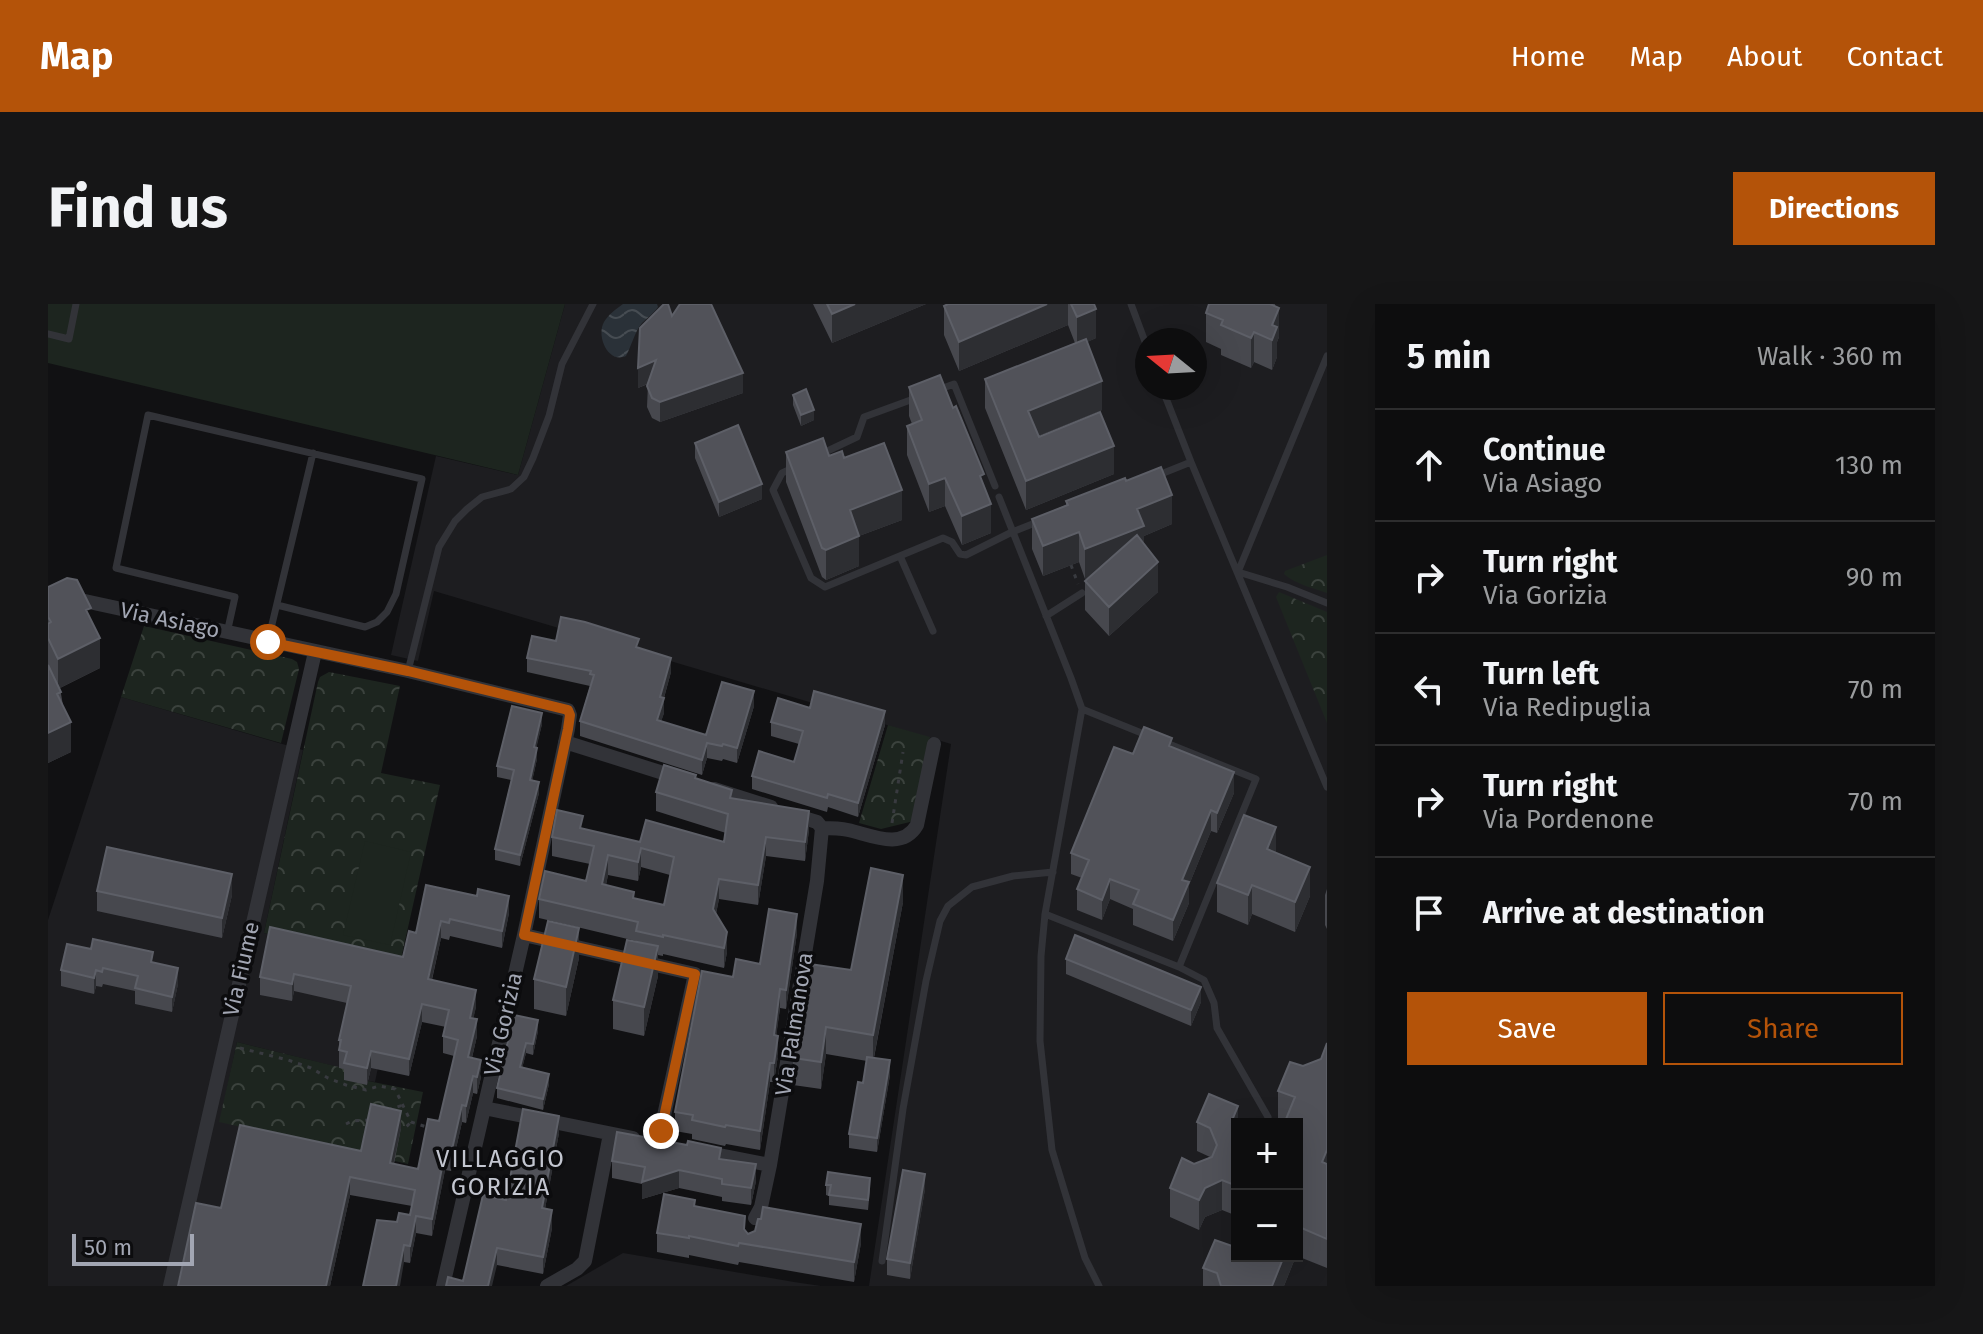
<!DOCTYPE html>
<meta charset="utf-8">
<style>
body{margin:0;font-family:"Fira Sans",sans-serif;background:#161617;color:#f1f3f6}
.controls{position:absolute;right:24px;bottom:24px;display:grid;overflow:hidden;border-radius:0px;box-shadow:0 8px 32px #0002}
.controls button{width:72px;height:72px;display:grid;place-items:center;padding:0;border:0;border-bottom:2px solid #2d2d2e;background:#0d0d0e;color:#f1f3f6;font:40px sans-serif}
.compass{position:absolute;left:1087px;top:24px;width:72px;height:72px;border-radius:50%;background:#0d0d0e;box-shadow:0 8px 32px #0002;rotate:288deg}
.scale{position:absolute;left:24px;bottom:20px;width:122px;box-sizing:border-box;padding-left:8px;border:4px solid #a2a6b3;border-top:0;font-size:22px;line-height:28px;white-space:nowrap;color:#a2a6b3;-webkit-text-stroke:6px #0c0c0e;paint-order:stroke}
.stop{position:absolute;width:24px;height:24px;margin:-18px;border:6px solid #b45309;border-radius:50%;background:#fff}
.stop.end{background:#b45309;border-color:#fff;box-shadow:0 2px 8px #0008}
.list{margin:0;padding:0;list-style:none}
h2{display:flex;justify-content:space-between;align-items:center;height:104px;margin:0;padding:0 32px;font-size:34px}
h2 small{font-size:26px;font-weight:400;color:#9a9c9e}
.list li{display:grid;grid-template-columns:52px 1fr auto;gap:24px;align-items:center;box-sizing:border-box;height:112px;padding:0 32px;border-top:2px solid #2d2d2e}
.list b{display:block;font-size:30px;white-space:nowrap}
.list p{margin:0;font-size:26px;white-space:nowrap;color:#9a9c9e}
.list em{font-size:26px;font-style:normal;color:#9a9c9e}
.actions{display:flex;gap:16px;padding:24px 32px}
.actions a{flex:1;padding:18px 0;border:2px solid #b45309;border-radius:0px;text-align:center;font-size:28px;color:#b45309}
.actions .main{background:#b45309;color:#fff}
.icon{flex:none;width:44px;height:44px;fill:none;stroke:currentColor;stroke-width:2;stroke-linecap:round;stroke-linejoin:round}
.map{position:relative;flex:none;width:1279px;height:982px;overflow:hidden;border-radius:0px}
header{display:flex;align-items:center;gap:48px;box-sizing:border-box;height:112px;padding:0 40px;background:#b45309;color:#fff}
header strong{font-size:38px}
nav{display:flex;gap:44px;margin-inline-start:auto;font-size:28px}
.intro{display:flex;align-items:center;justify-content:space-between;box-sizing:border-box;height:192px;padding:0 48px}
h1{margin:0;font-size:56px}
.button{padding:20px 36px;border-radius:0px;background:#b45309;color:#fff;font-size:28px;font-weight:700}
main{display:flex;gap:48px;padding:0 48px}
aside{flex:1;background:#0d0d0e;border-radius:0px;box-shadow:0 8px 32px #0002}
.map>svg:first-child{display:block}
.built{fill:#1d1d20;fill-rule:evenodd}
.park{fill:url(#park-crowns)}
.pitch{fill:#1d251f}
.water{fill:url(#water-waves)}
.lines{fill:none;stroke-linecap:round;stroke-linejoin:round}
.path{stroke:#383a3f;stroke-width:3;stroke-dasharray:4 6;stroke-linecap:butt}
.service{stroke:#323338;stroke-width:7}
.minor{stroke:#323338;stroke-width:14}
.wall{fill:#47484e;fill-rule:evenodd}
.shaded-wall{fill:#2d2e32}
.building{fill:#515259;stroke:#5d5f67;stroke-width:2;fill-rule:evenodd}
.route{stroke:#b45309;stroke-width:10}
.labels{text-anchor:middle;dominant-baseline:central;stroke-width:7;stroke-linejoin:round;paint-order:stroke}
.street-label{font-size:22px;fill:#a2a6b3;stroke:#0c0c0e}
.neighbourhood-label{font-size:24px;letter-spacing:2px;fill:#c3c6d0;stroke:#0c0c0e}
</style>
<header>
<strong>Map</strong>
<nav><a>Home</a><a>Map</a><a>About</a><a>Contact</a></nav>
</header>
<div class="intro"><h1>Find us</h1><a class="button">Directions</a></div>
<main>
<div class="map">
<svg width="1279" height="982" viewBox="0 0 1279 982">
<defs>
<pattern id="park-crowns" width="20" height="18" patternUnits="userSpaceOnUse" patternTransform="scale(2)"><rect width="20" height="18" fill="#1d251f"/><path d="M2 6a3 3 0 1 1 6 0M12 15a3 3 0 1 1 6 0" fill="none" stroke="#3b423d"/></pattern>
<pattern id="water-waves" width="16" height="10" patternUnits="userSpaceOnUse" patternTransform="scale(2)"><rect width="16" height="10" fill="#2a3138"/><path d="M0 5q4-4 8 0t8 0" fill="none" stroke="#464c52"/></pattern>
</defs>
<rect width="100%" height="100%" fill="#111113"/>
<path class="built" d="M517,0H1279V982H821L903,440L386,287L370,357L343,351L388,152L470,171ZM1099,36H1147V84H1099ZM1189,820H1249V952H1189Z
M73,393L255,446L216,629L352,659L327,778L320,777L319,781L296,776L298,765L189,738L172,817L311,850L282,982H0V616Z
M575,949L746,978L773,982H518Z"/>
<path class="park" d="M1279,251V289C1265,284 1247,280 1236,270L1237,267Z
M1231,288L1279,308V419L1228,293Z
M96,322L244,355L249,358L251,365L233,439L73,393Z
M281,368L352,382L333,469L392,481L352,659L216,629L270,378L272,373Z
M840,421L882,433L866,517L833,525L811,519Z
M189,738L299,765L319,781L320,777L375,788L360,860L171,818Z"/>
<path class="pitch" d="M0,0H517L470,171L0,59Z
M317,537L363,548L342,641L295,631Z"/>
<path class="water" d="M575,0H609L610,3C605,10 600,13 594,19C586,29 584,41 578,52C560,60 548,32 556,18C560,11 568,5 575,0Z"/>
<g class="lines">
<path class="path" d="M1023,261L1030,280
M844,519L855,448
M192,744L240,756L263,764L280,774L298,781L318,786L331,782L347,785L363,818L382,824
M340,806L355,801
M298,820L304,817L323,816
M349,822L358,823L363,818"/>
<path class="service" d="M1083,0L1099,43
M0,30L21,35L28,0
M1279,52L1190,268L1239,283L1279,299
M1114,84L1143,158L1279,483
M887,87L906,80L947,182
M771,151L809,133L816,113L868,94
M745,164L734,169L725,186L763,274L777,283L895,234L904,238L912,250L918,251L964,228L992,217
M1108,172L1143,158
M951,193L1023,374L1034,405L997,610L993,652L992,737L1004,846L1037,954L1051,982
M852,252L885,327
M998,312L1034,289
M179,329L187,293L68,264L100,111L374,175L348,290L339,308L329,318L317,323L229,301
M220,337L265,149
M360,367L391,243L407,217L419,205L434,193L463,185L476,173L485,154L501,112L514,60L545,0
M1034,405L1101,432
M1116,438L1208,475L1131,663
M997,610L1131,663L1156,676L1166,699L1169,724L1220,813
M834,957L855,805L878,677L892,617L900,602L924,583L965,572L1005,568"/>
<path class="minor" d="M0,289L360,367L520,406L522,411L520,425L476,631L395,982
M517,438L631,474
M666,485L723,503
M746,511L769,518L774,524C783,524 791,524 800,526C823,531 854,547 869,521L886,440
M476,631L647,670L610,839
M436,804L585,834
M656,848L722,861
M707,914L713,903L722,861L769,577L774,524
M122,982L267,348
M499,982L529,965L537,957L562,830"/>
</g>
<path class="wall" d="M765,0H878L784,39Z
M900,0H1046L1048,34L1039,38L1054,106L990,132L991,133L1066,170L978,206L937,104V75L1027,39L1020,21L911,67L896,31V2Z
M1161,0H1227L1231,33L1229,38V53L1224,66L1206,58L1203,64L1173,51V45L1158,38V9Z
M624,12L695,89L612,118L604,114L599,103L600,80L590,84Z
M861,83L936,182L943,229L914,241L897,202L881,208L859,151V122L864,120L861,112Z
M745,91L766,116L753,122L745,101Z
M647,139L714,195L671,213L647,154Z
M738,148L796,154L854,216L811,232V262L778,276L774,273L738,178Z
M1078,177L1124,220L1096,232V240L1110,288L1061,332L1037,306V277L1040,273L1037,275L1031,258L995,272L984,245V215L1018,201V197Z
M0,283L43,315L52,364L12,384L23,448L0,459Z
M591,344L623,368L616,394V409L613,417L658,431L706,402L689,459L675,455L674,457L659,454L654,471L532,432V417L542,382L479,368V354Z
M762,404L837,421L810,513L780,503L779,508L704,485V472L746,458L751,440L723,432V418Z
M494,420L488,444L489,455L484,477L491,489L472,562L447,556V545L463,476L449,473V462Z
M1124,443L1186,489L1169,529L1163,527L1141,581V599L1125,637L1085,621V605L1062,595L1054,616L1029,606V585L1034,574L1023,570V549L1085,450Z
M648,474L684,494L761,526L757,557L718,552L710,601L671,595L668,610L679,648L676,664L615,650V652L610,651V672L596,732L565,725V696L588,637L491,614V595L538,577L542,560L504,552V533L535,525L592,538H676L678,529L608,507V488ZM593,563L622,571L616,601L586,594L558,581L560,571L590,577Z
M1228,549L1262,592L1247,628L1204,610L1200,621L1169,608V579Z
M378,581L461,609L454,644L402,632L401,636L393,634L384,676L428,703L425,714L429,732L424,754L433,773L429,790L425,789L418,819L414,818L403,867L397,866L384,932L368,929L362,959L356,958L349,918L362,911L364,902L302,891L282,982H130L173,904L313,847L353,824L346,860L370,865L391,817L406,752L395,749V732L398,723L374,718L361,772L323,764L319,781L296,776V765L291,764V736L299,699L246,687L244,697L212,691V673L355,653L368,629Z
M1279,585V625L1277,621V591Z
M49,587L184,591L174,634L49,607Z
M855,598L826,754L842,771L829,848L801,844V830L815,779L819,757L778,750L773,785L745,781V754L751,726L803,666Z
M749,629L738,705L732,704L728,732L730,751L726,778H722L712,846L678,840L677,842L644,835V830L627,827V808L712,660Z
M531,654L518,712L486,705V675Z
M1018,655L1153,698L1143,722L1018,670Z
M105,659L130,680L124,708L87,700V687L55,680L54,683L48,682L46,690L13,682V666Z
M466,711L490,727L485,751L478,749L474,764L501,780L495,806L449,794V784Z
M1279,739V964L1249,952V820L1236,818L1230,816V787L1255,762L1273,755Z
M1149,818L1190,820L1189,912L1174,906L1157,913L1151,926L1122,913V884L1146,860L1162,853L1149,847Z
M511,829L497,905L504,924L495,970L449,961L415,977L458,896Z
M673,855L708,877L703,901L674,897V893L631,884L594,895V880L564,874V857Z
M778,881L822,885L820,906L781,901V892L778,891Z
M877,885L862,975L839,971V955Z
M647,902L697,927L700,930L813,939L806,978L691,958L690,961L641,951V954L609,948V929Z
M1184,942L1189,952H1248L1236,982H1155V964Z"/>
<path class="shaded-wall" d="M807,0H878L784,39V10Z
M999,0H1020V21L911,67V38Z
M1231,4V33L1229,38V53L1224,66V21Z
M1048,5V34L1029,43V13Z
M1206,28V58L1203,64V34Z
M608,56V76L590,84V64Z
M695,69V89L612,118V98Z
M1054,77V106L980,136V107Z
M766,106V116L753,122V111Z
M1066,142V170L978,206V177Z
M897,174V202L881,208V180Z
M714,180V195L671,213V198Z
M854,186V216L811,232V262L778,276V246L802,206Z
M1124,191V220L1096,232V251L1037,275V245L1089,205Z
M943,200V229L914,241V212Z
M1031,228V258L995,272V242Z
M1110,258V288L1061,332V303Z
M52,334V364L10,385V355Z
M623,354V368L612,408V393Z
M706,387V402L689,459V444Z
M616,394V409L609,431V416Z
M837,407V421L810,513V499Z
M494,409V420L486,454V443Z
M23,418V448L0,459V429Z
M659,439V454L654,471V456Z
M489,444V455L482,487V476Z
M1186,468V489L1169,529V509Z
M491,478V489L472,562V551Z
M1163,506V527L1141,581V599L1125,637V616L1134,576Z
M761,507V526L757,557V538Z
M1228,523V553L1219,545Z
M718,533V552L710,601V581Z
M593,544V563L590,577V558Z
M560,551V571L554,600V580Z
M1262,563V592L1247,628V598Z
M184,570V591L174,634V614Z
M855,571V598L825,758V731Z
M671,575V595L665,624V605Z
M1062,575V595L1054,616V596Z
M1204,581V610L1200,621V591Z
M461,592V609L454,644V627Z
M749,610V629L738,705V686Z
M393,617V634L380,692V675Z
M531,624V654L518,712V683Z
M679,628V648L676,664V644Z
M610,642V672L596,732V703Z
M130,664V680L124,708V693Z
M48,666V682L46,690V674Z
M246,670V687L244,697V680Z
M1153,683V698L1143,722V706Z
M732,685V704L726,750V731Z
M428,686V703L422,731V714Z
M374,700V718L361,772V755Z
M429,715V732L420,770V753Z
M490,716V727L485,751V740Z
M778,723V750L773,785V758Z
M730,732V751L726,778V759Z
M478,739V749L472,773V763Z
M323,747V764L319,781V764Z
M433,756V773L429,790V773Z
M842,756V771L829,848V834Z
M722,759V778L712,846V827Z
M501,770V780L495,806V795Z
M425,772V789L418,819V802Z
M414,801V818L403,867V850Z
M1190,802V820L1189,833L1185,814Z
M353,807V824L342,876V859Z
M511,812V829L494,921V904Z
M1279,846V875L1274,858Z
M397,848V866L384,932V915Z
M708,860V877L703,901V884Z
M631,866V884L594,895V878Z
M877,870V885L862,975V959Z
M302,873V891L282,982H278Z
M1174,876V906L1157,913L1151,926V896L1157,884Z
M504,906V924L495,970V953Z
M368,912V929L362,959V942Z
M813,920V939L806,978V958Z
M356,941V958L352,982H348Z
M449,944V961L444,982H440Z
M1236,952H1248L1236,982H1224Z"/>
<path class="building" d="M616,0H620L624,12L632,0H663L695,69L612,98L604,94L599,82L608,56L590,64L592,24Z
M779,0H807L784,10Z
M900,0H999L911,38L896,2Z
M1023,0H1046L1048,5L1029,13Z
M1161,0H1222L1231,4L1224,21L1229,23L1224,36L1206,28L1203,34L1173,21L1175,16L1158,9Z
M1038,35L1054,77L980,107L991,133L1052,108L1066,142L978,177L937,75Z
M892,71L905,104L908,102L936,170L932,172L943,200L914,212L897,174L881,180L859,122L874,116L861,83Z
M758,85L766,106L753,111L745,91Z
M690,121L714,180L671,198L647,139Z
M775,134L781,152L794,147L796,154L836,139L854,186L802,206L811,232L778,246L774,244L738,148Z
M1113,163L1124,191L1089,205L1096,222L1037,245L1031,228L995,242L984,215L1020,201L1018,197L1077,174L1078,177Z
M1089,231L1110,258L1061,303L1037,277Z
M19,274L29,276L43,304L38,306L52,334L10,355L0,334V320L3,318L0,313V283Z
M513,313L537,318L591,335L588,343L623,354L612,393L616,394L609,416L658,431L674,378L706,387L689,444L675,440L674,442L659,439L654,456L532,417L546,371L542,370L543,367L479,354L484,332L508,337Z
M0,361L13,388L9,390L23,418L0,429Z
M766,387L837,407L810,499L780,490L779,494L704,472L711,447L746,458L755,427L723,418L730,394L762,404Z
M464,402L494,409L486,443L489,444L482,476L491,478L472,551L447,545L466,466L449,462Z
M1096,423L1124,434L1121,442L1186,468L1169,509L1163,506L1134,576L1141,578L1125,616L1085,600L1091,586L1062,575L1054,596L1029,585L1041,556L1023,549L1066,443L1085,450Z
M616,461L648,471L647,474L684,486L682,494L761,507L757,538L718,533L710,581L671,575L665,605L679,628L676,644L615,631V633L588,627L590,618L491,595L497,567L538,577L546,542L504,533L509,506L535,512L532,524L592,538L598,516L676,538L680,510L608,488ZM593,544L626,553L616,601L585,594L586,588L554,580L560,551L590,558Z
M1196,511L1228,523L1219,545L1262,563L1247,598L1204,581L1200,591L1169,579Z
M59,543L184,570L174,614L49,587Z
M823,564L855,571L825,731L778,723L773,758L745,754L750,726H751L761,660L803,666Z
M378,581L429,592L430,585L461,592L454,627L402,615L401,619L393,617L380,675L428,686L422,714L429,715L420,753L433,756L429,773L425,772L418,802L414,801L403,850L397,848L384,915L368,912L362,942L356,941L348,982H315L329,916L349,918L351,909L362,911L367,886L302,873L278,982H130L148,899L173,904L192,821L313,847L323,800L353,807L342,859L370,865L380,815L391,817L410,736L395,732L401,706L374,700L361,755L323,747L319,764L296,759L299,748L291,746L293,736H291L303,682L246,670L244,680L212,673L222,623L355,653L361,627L368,629Z
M721,605L749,610L738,686L732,685L726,731L730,732L726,759H722L712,827L678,821L677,823L644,816L645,811L627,808L654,667L685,673L688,655L712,660Z
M500,617L531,624L518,683L486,675Z
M1027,631L1153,683L1143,706L1018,655Z
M45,635L105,648L103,658L130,664L124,693L87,684L90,672L55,664L54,668L48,666L46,674L13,666L19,640L43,645Z
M579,636L610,642L596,703L565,696Z
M466,711L490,716L485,740L478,739L472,763L501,770L495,795L449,784Z
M1279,739V846L1274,858L1279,860V935L1249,922V820H1236L1247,793L1230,787L1242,758L1255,762L1273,755Z
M819,753L842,756L829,834L801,830L810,778L815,779Z
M1161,790L1190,802L1185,814L1189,825V882L1174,876L1157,884L1151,896L1122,884L1134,854L1146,860L1164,853L1169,841L1162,824L1149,818Z
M475,805L511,812L494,904L504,906L495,953L449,944L440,982H398L400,973L415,977L435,891L458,896Z
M569,828L639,841L640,837L673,844L671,855L708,860L703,884L674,880V875L631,866L594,878L597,863L564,857Z
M855,866L877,870L862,959L839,955Z
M780,868L822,874L820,896L781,891L783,881H778Z
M616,890L647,896L646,902L697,912L696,925L700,930L707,927L710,915H713L715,903L813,920L806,958L691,939L690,942L641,932V934L609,929Z
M1189,931V952H1236L1224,982H1173L1169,969L1155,964L1167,936L1184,942Z"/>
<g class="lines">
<path class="route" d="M220,338L360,367L520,406L522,411L520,425L476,631L647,670L613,827"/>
</g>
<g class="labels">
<g class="street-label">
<text transform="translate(122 316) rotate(12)">Via Asiago</text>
<text transform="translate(193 665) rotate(-77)">Via Fiume</text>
<text transform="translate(455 720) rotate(-77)">Via Gorizia</text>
<text transform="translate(746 720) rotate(-81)">Via Palmanova</text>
</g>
<g class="neighbourhood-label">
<text x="453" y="855">VILLAGGIO<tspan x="453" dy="28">GORIZIA</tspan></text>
</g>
</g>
</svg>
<div class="controls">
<button>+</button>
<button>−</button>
</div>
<svg class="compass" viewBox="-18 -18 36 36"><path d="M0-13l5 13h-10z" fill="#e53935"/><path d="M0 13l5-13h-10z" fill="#9a9c9e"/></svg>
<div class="scale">50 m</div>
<div class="stop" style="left:220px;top:338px"></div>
<div class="stop end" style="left:613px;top:827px"></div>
</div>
<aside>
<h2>5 min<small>Walk · 360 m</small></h2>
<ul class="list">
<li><svg class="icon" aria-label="ahead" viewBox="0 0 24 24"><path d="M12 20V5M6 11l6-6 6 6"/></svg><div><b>Continue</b><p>Via Asiago</p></div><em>130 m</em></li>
<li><svg class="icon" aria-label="right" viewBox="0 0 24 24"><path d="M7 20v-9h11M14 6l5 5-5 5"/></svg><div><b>Turn right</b><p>Via Gorizia</p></div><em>90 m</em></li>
<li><svg class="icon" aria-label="left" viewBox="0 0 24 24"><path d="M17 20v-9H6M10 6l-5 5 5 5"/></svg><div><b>Turn left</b><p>Via Redipuglia</p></div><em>70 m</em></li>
<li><svg class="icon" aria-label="right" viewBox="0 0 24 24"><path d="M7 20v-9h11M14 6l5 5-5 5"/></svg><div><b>Turn right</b><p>Via Pordenone</p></div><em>70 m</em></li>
<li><svg class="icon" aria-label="arrive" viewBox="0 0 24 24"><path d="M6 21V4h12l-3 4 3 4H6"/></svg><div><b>Arrive at destination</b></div></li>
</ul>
<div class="actions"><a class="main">Save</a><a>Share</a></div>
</aside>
</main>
